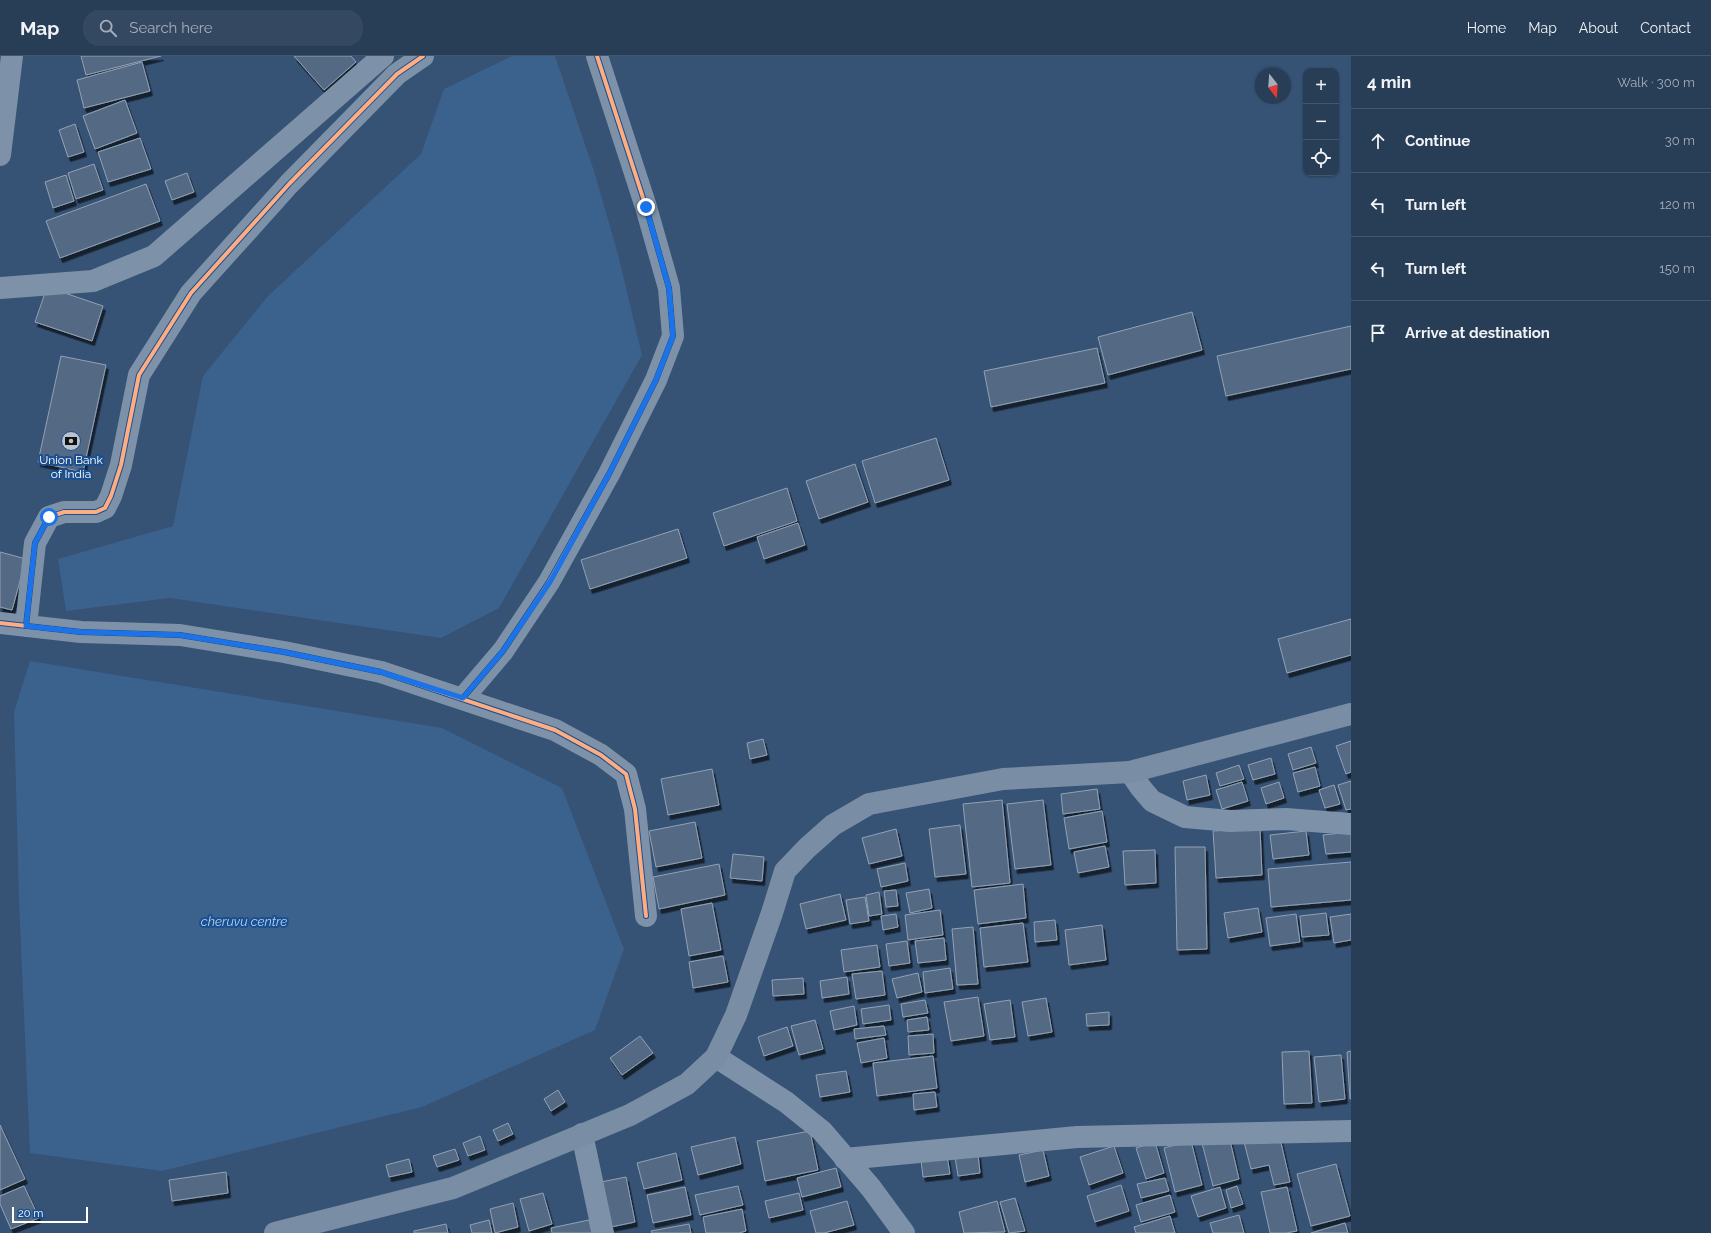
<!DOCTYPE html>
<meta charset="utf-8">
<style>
body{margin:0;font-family:Raleway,sans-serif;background:#344961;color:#f1f3f6}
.controls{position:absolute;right:12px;top:12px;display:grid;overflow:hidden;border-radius:8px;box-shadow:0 1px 3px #0004}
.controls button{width:36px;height:36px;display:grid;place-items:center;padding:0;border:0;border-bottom:1px solid #44576d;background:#283e57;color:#f1f3f6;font:20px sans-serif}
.compass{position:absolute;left:1255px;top:12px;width:36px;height:36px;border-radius:50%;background:#283e57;box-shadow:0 1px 3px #0004;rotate:163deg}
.scale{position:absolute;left:12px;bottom:10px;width:76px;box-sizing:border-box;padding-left:4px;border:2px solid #fff;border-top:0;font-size:11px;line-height:14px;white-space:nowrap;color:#fff;-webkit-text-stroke:3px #1b4f8f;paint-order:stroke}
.stop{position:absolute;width:12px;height:12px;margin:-9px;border:3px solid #1a73e8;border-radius:50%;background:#fff}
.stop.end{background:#1a73e8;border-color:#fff;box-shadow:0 1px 4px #0008}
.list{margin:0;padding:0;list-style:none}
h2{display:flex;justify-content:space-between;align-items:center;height:52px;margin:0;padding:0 16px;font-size:17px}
h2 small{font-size:13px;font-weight:400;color:#a5aeba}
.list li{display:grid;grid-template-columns:26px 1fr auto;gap:12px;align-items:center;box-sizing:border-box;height:64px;padding:0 16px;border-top:1px solid #44576d}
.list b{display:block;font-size:15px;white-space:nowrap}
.list em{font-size:13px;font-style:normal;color:#a5aeba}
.icon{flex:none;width:22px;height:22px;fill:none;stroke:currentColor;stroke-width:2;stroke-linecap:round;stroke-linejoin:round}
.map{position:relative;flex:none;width:1351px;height:1177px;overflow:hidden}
header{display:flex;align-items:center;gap:24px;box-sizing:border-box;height:56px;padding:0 20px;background:#283e57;border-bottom:1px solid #44576d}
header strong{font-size:19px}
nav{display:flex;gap:22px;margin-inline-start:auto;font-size:14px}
.search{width:280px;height:36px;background:#344961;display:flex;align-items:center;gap:10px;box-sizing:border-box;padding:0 14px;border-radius:16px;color:#a5aeba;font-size:15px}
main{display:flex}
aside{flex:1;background:#283e57}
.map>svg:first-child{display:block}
.water{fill:#3b618d}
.building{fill:#526984;stroke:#92a2b6;filter:url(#shadow)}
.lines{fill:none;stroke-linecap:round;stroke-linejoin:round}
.minor{stroke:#7d92a8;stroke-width:22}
.tertiary{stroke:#7d92a8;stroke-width:22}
.secondary{stroke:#798da4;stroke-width:22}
.cycleway-casing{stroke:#1b4f8f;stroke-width:6}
.cycleway{stroke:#ffac80;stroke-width:4}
.route{stroke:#1a73e8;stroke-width:5}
.labels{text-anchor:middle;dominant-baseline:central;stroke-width:4;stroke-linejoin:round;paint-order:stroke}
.poi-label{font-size:12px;fill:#fff;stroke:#1b4f8f}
.water-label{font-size:13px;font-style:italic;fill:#b5d3f5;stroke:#1b4f8f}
</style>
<header>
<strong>Map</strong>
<div class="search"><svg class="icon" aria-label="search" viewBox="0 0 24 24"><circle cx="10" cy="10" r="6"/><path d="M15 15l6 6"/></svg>Search here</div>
<nav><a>Home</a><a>Map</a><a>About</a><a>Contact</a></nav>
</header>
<main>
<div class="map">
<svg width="1351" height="1177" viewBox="0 0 1351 1177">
<defs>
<filter id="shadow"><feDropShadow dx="2.5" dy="4.5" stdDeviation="0" flood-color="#0009"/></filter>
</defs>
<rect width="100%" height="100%" fill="#365274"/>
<path class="water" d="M512,0H555L594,115L618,198L642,299L499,552L441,582L170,542L66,555L58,503L173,470L203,320L268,240L421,98L444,33Z
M30,605L442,672L562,732L624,893L595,974L422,1051L162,1115L30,1097L19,845L14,656Z"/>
<path class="building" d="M81,0H161L86,19Z
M294,0H351L356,6L324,34Z
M142,6L150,35L84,52L77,24Z
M125,44L137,77L95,93L83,60Z
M75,68L84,96L68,101L59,74Z
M140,82L151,113L108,126L98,96Z
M94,108L103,134L76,143L68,117Z
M187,117L194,136L172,144L165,125Z
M66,119L74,145L53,152L45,126Z
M146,128L160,165L60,202L46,165Z
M47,231L103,250L92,285L35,266Z
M1192,256L1202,294L1108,319L1098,281Z
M1351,270V313L1226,340L1217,300Z
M1097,292L1105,327L991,351L984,315Z
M61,300L106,309L83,416L38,406Z
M936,382L949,424L875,447L862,405Z
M855,408L868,446L819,463L806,425Z
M787,432L797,465L724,490L713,457Z
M798,467L805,489L764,503L757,481Z
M678,473L687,502L590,533L581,504Z
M0,496L26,503L12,554L0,551Z
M1351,563V599L1287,617L1278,583Z
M763,683L767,699L750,703L747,687Z
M1351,685V716L1346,718L1336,690Z
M1311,691L1316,707L1293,714L1288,698Z
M1271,702L1275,718L1253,724L1248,709Z
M1239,709L1244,723L1220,730L1216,717Z
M1315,711L1320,730L1298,736L1293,717Z
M712,713L719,749L668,759L661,723Z
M1206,719L1210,739L1187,744L1183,725Z
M1351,725V753L1346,754L1338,729Z
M1242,726L1248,745L1222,753L1216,734Z
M1279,726L1284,742L1266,748L1261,732Z
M1334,729L1340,748L1325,752L1319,734Z
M1097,733L1100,753L1063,758L1061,738Z
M1002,744L1010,827L972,831L963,748Z
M1043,744L1051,809L1015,813L1007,748Z
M1102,755L1107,786L1069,793L1064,762Z
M695,766L702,802L656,811L649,775Z
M960,769L966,818L935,821L929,773Z
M1260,772L1262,819L1216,822L1213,775Z
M896,773L902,800L869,808L862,782Z
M1306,775L1309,799L1273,803L1270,779Z
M1351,776V796L1326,798L1323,779Z
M1105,790L1109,811L1078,817L1074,796Z
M1175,791H1205L1207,893L1177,894Z
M1155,794L1156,827L1125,829L1123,795Z
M733,798L764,801L762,825L730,822Z
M1351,806V844L1271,851L1268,813Z
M905,807L908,825L881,831L877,813Z
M719,808L725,839L659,853L653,821Z
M1023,828L1026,862L978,868L974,834Z
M929,833L932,852L910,857L906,837Z
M896,834L898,850L886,851L884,835Z
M879,836L882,858L869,860L866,839Z
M840,838L846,864L806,873L800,848Z
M865,841L869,865L850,868L846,844Z
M712,847L721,894L689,900L681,853Z
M1258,852L1262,876L1228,882L1224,857Z
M940,854L943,879L908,884L905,859Z
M1326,857L1329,879L1302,881L1300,860Z
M896,858L898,871L883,874L881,860Z
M1296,858L1300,886L1270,890L1266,862Z
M1351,858V884L1334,887L1330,861Z
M1055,864L1057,884L1035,886L1034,866Z
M1023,867L1028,906L984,911L980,872Z
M1102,869L1106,904L1069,909L1065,874Z
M973,871L978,928L957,929L952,873Z
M944,882L946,904L918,907L915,885Z
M907,885L910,907L889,910L886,888Z
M877,889L880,911L844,916L841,894Z
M723,900L728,926L693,932L689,906Z
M950,912L953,933L925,937L923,916Z
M882,915L885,939L856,943L852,918Z
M918,917L922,936L897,942L892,923Z
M847,921L849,938L822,942L820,925Z
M803,922L804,938L773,940L772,924Z
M978,941L984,980L951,985L944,946Z
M1046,942L1052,976L1028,980L1022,946Z
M925,944L928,957L903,961L901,948Z
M1010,944L1015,981L990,984L984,948Z
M889,949L891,964L863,968L861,953Z
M854,950L857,969L834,974L830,955Z
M1109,956V969L1087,970L1086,958Z
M927,961L929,974L908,976L907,964Z
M815,964L823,993L799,999L791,970Z
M884,970L886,979L855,983L854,973Z
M787,971L793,990L764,1000L758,981Z
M933,978L934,997L909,999L908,980Z
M640,980L653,997L622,1019L610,1002Z
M884,982L887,1002L861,1007L857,987Z
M1309,995L1312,1047L1284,1048L1282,996Z
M1351,995V1043H1350L1347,996Z
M1341,999L1345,1043L1319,1046L1314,1001Z
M933,1000L937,1032L877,1040L873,1007Z
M846,1015L850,1036L820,1041L816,1019Z
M558,1034L565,1046L551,1055L544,1043Z
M935,1036L937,1051L914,1054L913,1038Z
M508,1067L513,1078L498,1085L493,1074Z
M0,1069L25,1123L0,1134Z
M810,1075L818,1114L765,1125L757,1085Z
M1279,1078L1290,1126L1274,1129L1269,1109L1251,1113L1244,1086Z
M480,1080L485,1094L468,1100L463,1087Z
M1229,1080L1239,1123L1213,1130L1202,1087Z
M735,1081L741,1108L698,1119L691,1091Z
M1191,1085L1202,1129L1175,1136L1164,1092Z
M1155,1086L1164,1117L1146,1123L1136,1092Z
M1114,1090L1123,1117L1089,1129L1080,1101Z
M455,1093L459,1104L437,1111L433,1100Z
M1043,1094L1049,1120L1025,1126L1019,1099Z
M676,1097L682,1124L644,1133L637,1107Z
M978,1098L980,1117L958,1120L955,1101Z
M947,1100L950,1118L923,1121L921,1104Z
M409,1103L412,1116L389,1121L386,1109Z
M1336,1108L1350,1160L1311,1170L1297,1118Z
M836,1112L841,1131L802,1141L797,1122Z
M226,1116L228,1137L172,1145L169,1124Z
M626,1121L635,1166L611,1171L601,1126Z
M1165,1122L1169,1135L1141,1142L1137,1128Z
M1121,1129L1129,1155L1095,1166L1087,1140Z
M24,1130L39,1162L11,1173L0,1148V1140Z
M738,1130L743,1149L700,1159L695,1139Z
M1237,1130L1243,1148L1231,1152L1226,1134Z
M685,1131L691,1159L653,1167L647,1139Z
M1220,1131L1226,1152L1198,1161L1191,1140Z
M1287,1131L1297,1175L1286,1177H1270L1261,1136Z
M543,1137L552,1168L529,1175L520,1143Z
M799,1137L803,1154L769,1162L765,1145Z
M1170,1139L1175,1156L1141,1166L1136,1149Z
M1015,1142L1025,1175L1009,1177L1000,1146Z
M847,1145L854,1169L824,1177H816L810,1155Z
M997,1145L1005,1176L964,1177L959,1156Z
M513,1147L518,1171L495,1177L490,1153Z
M742,1153L746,1175L739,1177H706L703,1161Z
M1239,1159L1244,1177H1213L1210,1167Z
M1170,1160L1175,1177H1136L1134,1171Z
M489,1164L492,1177H472L470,1169Z
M589,1164L592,1177H552L551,1172Z
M1345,1167L1348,1177H1311Z
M446,1168L448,1177H414V1175Z
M689,1168L691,1177H652L651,1175Z"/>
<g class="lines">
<path class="minor" d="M0,232L93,225L154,200L383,0
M0,567L81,576L180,579L284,596L381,616L555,674L601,699L626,718L635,753L646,860
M26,570L35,487L49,461L64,456H96L105,452L111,440L121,409L139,319L191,237L289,128L397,18L423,0
M463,642L503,595L549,526L609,418L656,324L673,280L669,232L646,151L597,0
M1130,716L1141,732L1152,745L1185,761L1230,765L1286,763L1351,768
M716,1001L786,1046L822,1075L871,1132L904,1177
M582,1078L603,1177
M845,1103L1077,1081L1351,1075"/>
<path class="tertiary" d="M0,99L12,0"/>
<path class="secondary" d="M275,1177L453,1132L630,1059L687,1028L716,1001L736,959L772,857L785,815L807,792L833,769L869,748L1003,723L1130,716L1351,658"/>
<g class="cycleway-casing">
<path id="cycleway" d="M0,567L81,576L180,579L284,596L381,616L555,674L601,699L626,718L635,753L646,860
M26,570L35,487L49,461L64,456H96L105,452L111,440L121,409L139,319L191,237L289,128L397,18L423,0
M463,642L503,595L549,526L609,418L656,324L673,280L669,232L646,151L597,0"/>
</g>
<use href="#cycleway" class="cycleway"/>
</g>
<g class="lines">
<path class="route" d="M49,461L35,487L26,570L81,576L180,579L284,596L381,616L463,642L503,595L550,526L609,418L656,324L673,280L669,232L646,151"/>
</g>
<defs>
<g id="bank-disc" transform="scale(1)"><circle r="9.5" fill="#b9c2ce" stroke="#1b4f8f"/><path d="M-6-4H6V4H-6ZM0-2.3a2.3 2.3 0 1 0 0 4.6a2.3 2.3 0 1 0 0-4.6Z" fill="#111"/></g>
</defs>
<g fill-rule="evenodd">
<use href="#bank-disc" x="71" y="385"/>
</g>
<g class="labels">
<g class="poi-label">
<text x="71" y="404">Union Bank<tspan x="71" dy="14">of India</tspan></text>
</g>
<g class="water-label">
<text x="244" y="865">cheruvu centre</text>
</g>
</g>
</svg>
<div class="controls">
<button>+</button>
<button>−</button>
<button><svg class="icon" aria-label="locate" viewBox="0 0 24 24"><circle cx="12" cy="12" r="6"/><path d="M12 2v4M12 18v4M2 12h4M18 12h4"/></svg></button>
</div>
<svg class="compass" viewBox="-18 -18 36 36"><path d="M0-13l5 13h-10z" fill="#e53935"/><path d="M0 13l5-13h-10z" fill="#a5aeba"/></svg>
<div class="scale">20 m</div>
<div class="stop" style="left:49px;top:461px"></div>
<div class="stop end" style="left:646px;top:151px"></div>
</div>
<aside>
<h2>4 min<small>Walk · 300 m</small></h2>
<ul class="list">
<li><svg class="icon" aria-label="ahead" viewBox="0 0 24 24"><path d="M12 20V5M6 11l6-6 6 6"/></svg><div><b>Continue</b></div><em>30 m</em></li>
<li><svg class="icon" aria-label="left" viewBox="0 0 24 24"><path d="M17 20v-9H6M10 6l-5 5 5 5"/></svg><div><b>Turn left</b></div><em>120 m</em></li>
<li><svg class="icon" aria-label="left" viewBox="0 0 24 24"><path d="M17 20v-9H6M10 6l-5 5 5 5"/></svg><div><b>Turn left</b></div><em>150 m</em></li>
<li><svg class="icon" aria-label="arrive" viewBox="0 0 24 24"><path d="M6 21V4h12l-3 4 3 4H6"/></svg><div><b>Arrive at destination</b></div></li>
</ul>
</aside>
</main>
